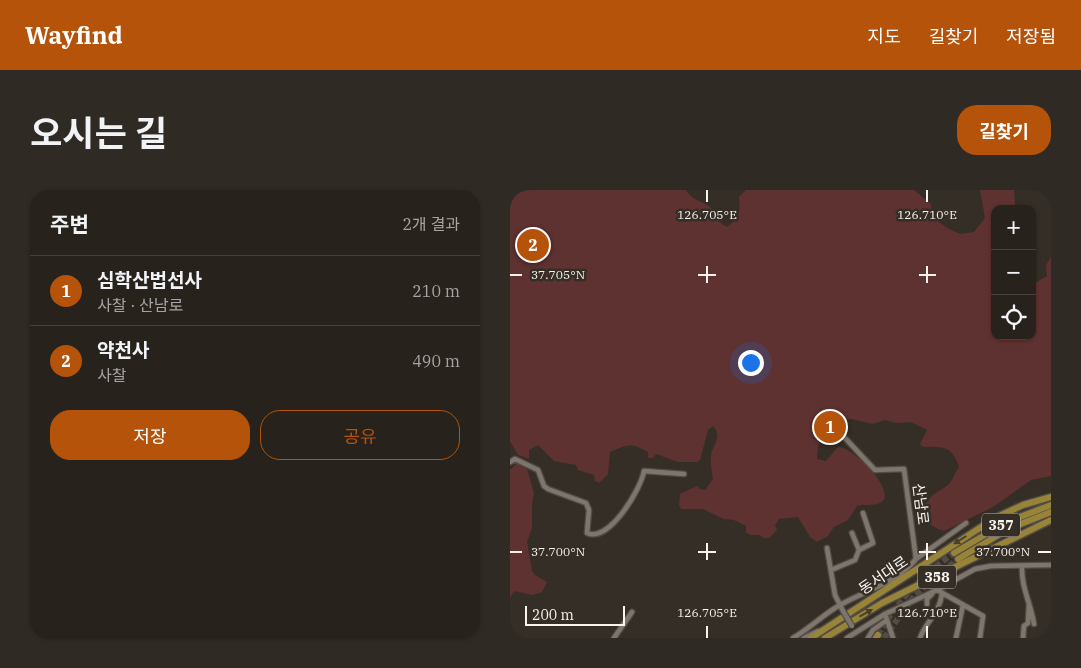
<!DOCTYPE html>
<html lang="ko">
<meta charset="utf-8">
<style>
body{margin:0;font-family:"IBM Plex Serif","Noto Sans KR",serif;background:#302a25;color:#f1f3f6}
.controls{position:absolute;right:15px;top:15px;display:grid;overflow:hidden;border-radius:10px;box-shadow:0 1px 4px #0004}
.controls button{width:45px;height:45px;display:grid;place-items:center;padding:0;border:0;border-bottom:1px solid #443f3b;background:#28221c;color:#f1f3f6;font:25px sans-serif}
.scale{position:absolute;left:15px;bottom:12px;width:100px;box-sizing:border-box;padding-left:5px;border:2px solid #f8f3ee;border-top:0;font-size:14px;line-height:18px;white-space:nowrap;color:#f8f3ee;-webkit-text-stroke:4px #352e26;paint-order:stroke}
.you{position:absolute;left:240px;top:172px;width:18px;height:18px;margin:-12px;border:4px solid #fff;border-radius:50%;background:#1a73e8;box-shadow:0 0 0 8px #1a73e833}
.badge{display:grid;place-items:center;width:32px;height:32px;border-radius:50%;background:#b45309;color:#fff;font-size:16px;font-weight:700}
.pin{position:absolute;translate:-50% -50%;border:2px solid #fff;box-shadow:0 1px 5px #0006}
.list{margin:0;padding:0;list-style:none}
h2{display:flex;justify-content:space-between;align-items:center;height:65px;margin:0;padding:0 20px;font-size:21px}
h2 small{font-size:16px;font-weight:400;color:#a5a4a3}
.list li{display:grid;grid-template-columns:32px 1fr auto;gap:15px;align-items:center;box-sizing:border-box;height:70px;padding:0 20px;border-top:1px solid #443f3b}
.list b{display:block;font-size:19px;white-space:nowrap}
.list p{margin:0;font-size:16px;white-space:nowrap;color:#a5a4a3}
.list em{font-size:16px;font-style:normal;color:#a5a4a3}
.actions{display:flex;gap:10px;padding:15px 20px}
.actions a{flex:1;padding:11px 0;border:1px solid #b45309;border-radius:20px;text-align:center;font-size:18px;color:#b45309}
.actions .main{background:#b45309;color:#fff}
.icon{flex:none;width:28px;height:28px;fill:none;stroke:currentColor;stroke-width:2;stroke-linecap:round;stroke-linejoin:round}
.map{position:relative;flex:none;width:541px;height:448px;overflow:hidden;border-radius:20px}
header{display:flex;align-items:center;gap:30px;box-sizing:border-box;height:70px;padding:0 25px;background:#b45309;color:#fff}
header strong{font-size:24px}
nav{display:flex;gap:28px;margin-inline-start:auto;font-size:18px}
.intro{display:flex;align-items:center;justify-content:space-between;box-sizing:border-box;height:120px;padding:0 30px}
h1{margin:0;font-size:35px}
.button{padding:12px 22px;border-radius:20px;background:#b45309;color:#fff;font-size:18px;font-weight:700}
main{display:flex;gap:30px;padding:0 30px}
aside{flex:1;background:#28221c;border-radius:20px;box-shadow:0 1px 4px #0004}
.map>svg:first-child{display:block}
.green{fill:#5e3230}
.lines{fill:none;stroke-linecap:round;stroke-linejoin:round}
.highway-tunnel{stroke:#524c44;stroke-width:6;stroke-dasharray:6 3;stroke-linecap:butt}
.minor-casing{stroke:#514b44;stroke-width:7}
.highway-casing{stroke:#514b44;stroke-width:9}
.minor{stroke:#7e766d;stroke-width:4.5}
.highway{stroke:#978438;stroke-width:6}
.minor-bridge-casing{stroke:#514b44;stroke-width:7;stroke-linecap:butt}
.minor-bridge{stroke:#7e766d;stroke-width:4.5}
.oneway{fill:#493f2a}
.ticks{fill:none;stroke:#f8f3ee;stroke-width:2}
.labels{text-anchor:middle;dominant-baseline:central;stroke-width:5;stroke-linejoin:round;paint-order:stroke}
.shield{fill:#352e26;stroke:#beb8b2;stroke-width:1}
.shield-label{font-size:14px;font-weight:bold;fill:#f8f3ee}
.street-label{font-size:15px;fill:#f8f3ee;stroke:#352e26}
.ticks-label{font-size:12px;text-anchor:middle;fill:#f8f3ee;stroke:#352e26;stroke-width:5;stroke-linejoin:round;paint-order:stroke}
</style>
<header>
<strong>Wayfind</strong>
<nav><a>지도</a><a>길찾기</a><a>저장됨</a></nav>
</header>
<div class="intro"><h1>오시는 길</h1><a class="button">길찾기</a></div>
<main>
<aside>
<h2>주변<small>2개 결과</small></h2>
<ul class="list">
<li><span class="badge">1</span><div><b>심학산법선사</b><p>사찰 · 산남로</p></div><em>210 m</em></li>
<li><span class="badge">2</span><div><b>약천사</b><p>사찰</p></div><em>490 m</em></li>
</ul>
<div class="actions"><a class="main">저장</a><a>공유</a></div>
</aside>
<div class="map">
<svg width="541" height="448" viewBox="0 0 541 448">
<rect width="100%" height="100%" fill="#352e26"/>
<path class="green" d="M0,0H176C184,13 192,9 202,19C210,26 206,32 217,37C228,28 231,22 229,7L236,0H404L421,14C422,31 437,39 451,44L464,42L475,28L470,0H504L505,15L503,18L485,19V48L481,54L485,58L481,69L485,73V146H522V95L537,86L536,75L541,67V286L521,290L483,317L434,341C415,335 405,321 422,306C427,301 434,299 439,294C443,290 445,282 449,277C443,256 432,256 413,257L410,254L417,240L401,232L387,233L375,230L363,234L342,229L324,230L320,241C310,245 307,259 307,269L316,271L328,257C342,256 390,303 370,313C364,316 354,314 347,316L338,330L324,337L318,346L307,352L300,347L288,327L269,329L265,335L267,340L259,348H254L249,345H240L236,342V336L224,330L214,329L193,319H171L169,315L170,304L187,296L190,299L195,300L203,289C202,282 200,273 201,265C203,254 213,247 203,236L198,240L190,270L187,272H168L146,264L143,268H138V262C120,252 118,255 100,262L98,284L89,293L85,291L84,285L68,280L66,275L44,271L28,255L19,260V269L8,265L0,251Z
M7,273L14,275L17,279L24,303L22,314V338L17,352L22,381L25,385L37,392L32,402L23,405L4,401L0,408V280Z"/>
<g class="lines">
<path class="highway-tunnel" d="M432,382L448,369
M368,445C387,411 412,386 444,363
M374,448L405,405L424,389"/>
<g class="minor-casing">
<path id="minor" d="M334,247L365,280L394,279L406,369
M0,272L5,269L28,280L34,296L38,299L76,313L79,320L77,343C99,353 131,299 134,281L174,284
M317,358L325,405L333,421
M349,360L363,353L353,323
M512,376C511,397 521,414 524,434
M321,380L345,370L349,360L342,343
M427,400L473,426L470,448
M417,414V409L422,404V402
M376,427L383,448
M104,448L122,422
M283,448C300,438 314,424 330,415C355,401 388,392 406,369L456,333
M294,448L308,441
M337,448L375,424L427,400L465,379L481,376L541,375
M358,448L363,440L377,430
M410,448C416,431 429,425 432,404
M446,448L453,415
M513,448L514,436L518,433L519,414"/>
</g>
<g class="highway-casing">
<path id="highway" d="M444,363L497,332L541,315
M448,369L500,338L541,322
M301,448L485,328L513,315L541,307
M315,448L372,413L541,330
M366,448L368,445"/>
</g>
<use href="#minor" class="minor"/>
<use href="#highway" class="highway"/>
<g class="minor-bridge-casing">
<path id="minor-bridge" d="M333,421L342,436"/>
</g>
<use href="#minor-bridge" class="minor-bridge"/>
</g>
<defs><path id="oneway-solid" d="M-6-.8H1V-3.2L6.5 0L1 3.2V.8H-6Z" transform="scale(1.25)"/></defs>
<g class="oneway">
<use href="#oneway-solid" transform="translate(450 350) rotate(148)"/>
<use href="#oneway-solid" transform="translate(356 423) rotate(-29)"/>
</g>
<path class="ticks" d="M197,0V12M417,0V12M197,76V93M417,76V93M0,85H12M188,85H206M409,85H426M197,353V370M417,353V370M0,362H12M188,362H206M409,362H426M528,362H541M197,436V448M417,436V448"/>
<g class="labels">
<g class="shield">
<rect x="472" y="323.5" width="38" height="23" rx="4"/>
<rect x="408" y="375.5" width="38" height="23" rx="4"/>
</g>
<g class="shield-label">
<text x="491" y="335">357</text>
<text x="427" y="387">358</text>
</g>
<g class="street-label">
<text transform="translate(411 314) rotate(83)">산남로</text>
<text transform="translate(373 385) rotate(-34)">동서대로</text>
</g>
</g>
<g class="ticks-label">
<text x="197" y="29">126.705°E</text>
<text x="417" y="29">126.710°E</text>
<text x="48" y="89">37.705°N</text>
<text x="48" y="366">37.700°N</text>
<text x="493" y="366">37.700°N</text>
<text x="197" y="427">126.705°E</text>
<text x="417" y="427">126.710°E</text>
</g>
</svg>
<div class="controls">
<button>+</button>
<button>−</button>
<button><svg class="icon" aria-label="locate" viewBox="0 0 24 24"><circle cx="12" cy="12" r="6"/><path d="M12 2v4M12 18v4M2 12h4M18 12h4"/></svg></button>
</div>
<div class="scale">200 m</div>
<div class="you"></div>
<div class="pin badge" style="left:320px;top:237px">1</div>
<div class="pin badge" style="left:23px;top:55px">2</div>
</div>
</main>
